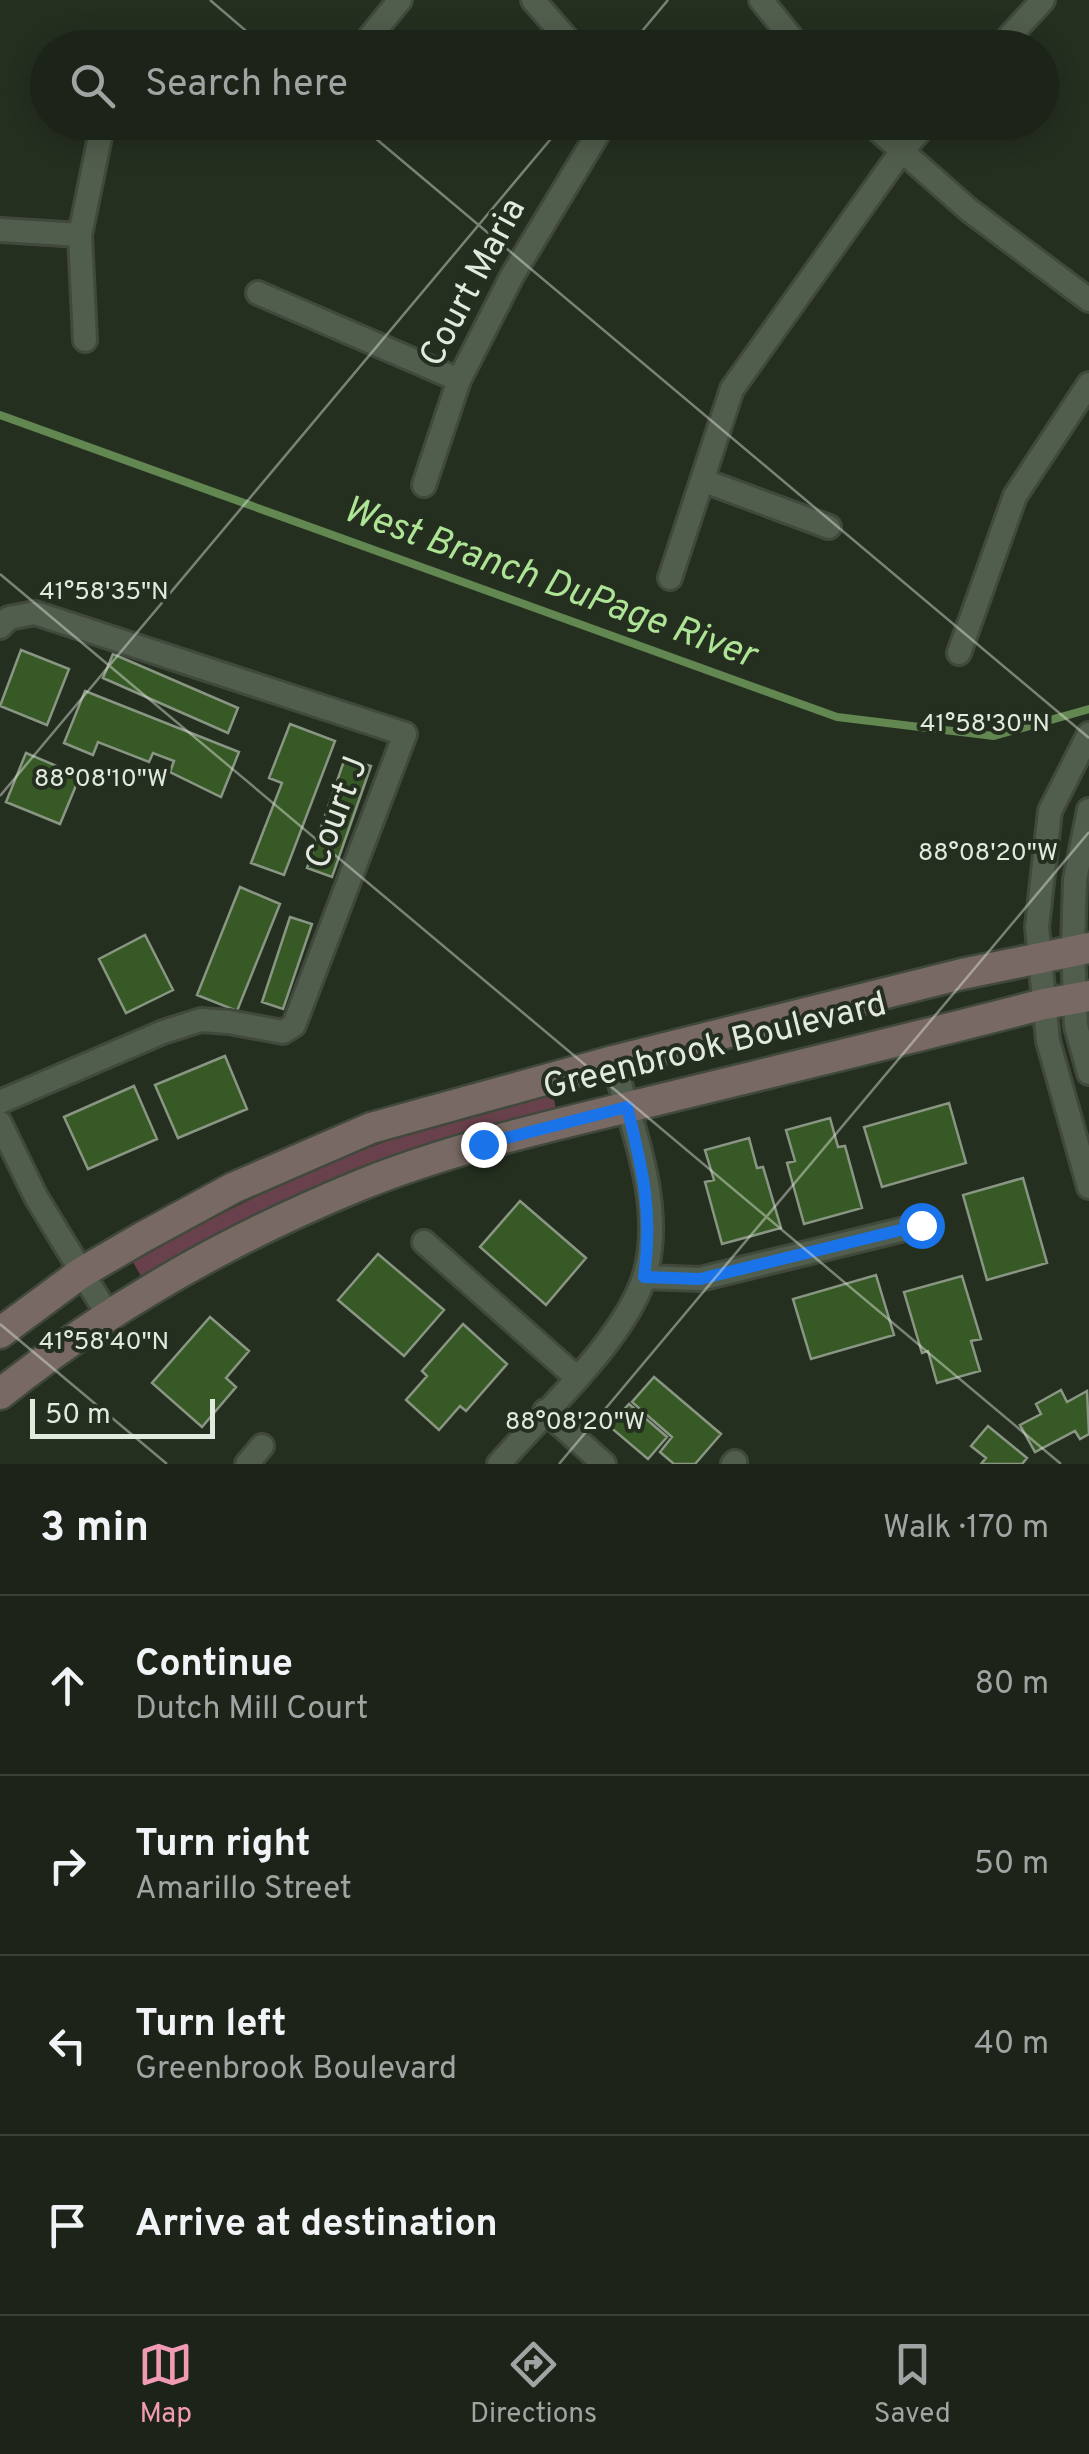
<!DOCTYPE html>
<meta charset="utf-8">
<style>
body{margin:0;font-family:Overpass,sans-serif;background:#252b21;color:#f1f3f6}
.scale{position:absolute;left:30px;bottom:25px;width:185px;box-sizing:border-box;padding-left:10px;border:5px solid #e2e9df;border-top:0;font-size:28px;line-height:35px;white-space:nowrap;color:#e2e9df;-webkit-text-stroke:8px #252f20;paint-order:stroke}
.stop{position:absolute;width:30px;height:30px;margin:-22px;border:8px solid #1a73e8;border-radius:50%;background:#fff}
.stop.end{background:#1a73e8;border-color:#fff;box-shadow:0 2px 10px #0008}
.list{margin:0;padding:0;list-style:none}
h2{display:flex;justify-content:space-between;align-items:center;height:130px;margin:0;padding:0 40px;font-size:42px}
h2 small{font-size:32px;font-weight:400;color:#a0a4a2}
.list li{display:grid;grid-template-columns:65px 1fr auto;gap:30px;align-items:center;box-sizing:border-box;height:180px;padding:0 40px;border-top:2px solid #3a4037}
.list b{display:block;font-size:38px;white-space:nowrap}
.list p{margin:0;font-size:32px;white-space:nowrap;color:#a0a4a2}
.list em{font-size:32px;font-style:normal;color:#a0a4a2}
.icon{flex:none;width:55px;height:55px;fill:none;stroke:currentColor;stroke-width:2;stroke-linecap:round;stroke-linejoin:round}
.map{position:relative;flex:none;width:1089px;height:1464px;overflow:hidden}
.search{position:absolute;background:#1c2318;box-shadow:0 5px 25px #0003;left:30px;right:30px;top:30px;height:110px;display:flex;align-items:center;gap:25px;box-sizing:border-box;padding:0 35px;border-radius:55px;color:#a0a4a2;font-size:38px}
.sheet{height:850px;background:#1c2318}
nav{display:flex;justify-content:space-around;align-items:center;box-sizing:border-box;height:140px;border-top:2px solid #3a4037;background:#1c2318;font-size:28px;color:#a0a4a2}
nav a{display:grid;justify-items:center;gap:5px}
nav .on{color:#f19ab3}
.map>svg:first-child{display:block}
.green{fill:#69414c}
.lines{fill:none;stroke-linecap:round;stroke-linejoin:round}
.stream{stroke:#628751;stroke-width:8}
.building{fill:#375925;stroke:#8a9684;stroke-width:2.5}
.minor-casing{stroke:#41493c;stroke-width:28}
.secondary-casing{stroke:#41493c;stroke-width:35}
.minor{stroke:#525e4d;stroke-width:22}
.secondary{stroke:#786964;stroke-width:30}
.route{stroke:#1a73e8;stroke-width:12}
.ticks{fill:none;stroke:#e2e9df;stroke-width:2.5;stroke-opacity:0.45}
.labels{text-anchor:middle;dominant-baseline:central;stroke-width:8;stroke-linejoin:round;paint-order:stroke}
.street-label{font-size:35px;fill:#e2e9df;stroke:#252f20}
.water-label{font-size:38px;font-style:italic;fill:#aee495;stroke:#252f20}
.ticks-label{font-size:25px;text-anchor:middle;fill:#e2e9df;stroke:#252f20;stroke-width:8;stroke-linejoin:round;paint-order:stroke}
</style>
<div class="map">
<svg width="1089" height="1464" viewBox="0 0 1089 1464">
<rect width="100%" height="100%" fill="#252f20"/>
<path class="green" d="M553,1094L556,1110C468,1133 381,1157 298,1194C244,1217 192,1247 141,1276L133,1262C219,1212 310,1168 404,1135C453,1118 503,1106 553,1094Z"/>
<g class="lines">
<path class="stream" d="M0,415L837,717L994,736L1089,709"/>
</g>
<path class="building" d="M21,650L69,669L47,725L0,706Z
M113,654L238,708L228,733L103,678Z
M85,691L239,752L221,797L170,772L174,761L153,753L149,762L98,742L93,755L64,743Z
M290,724L335,741L284,875L251,863L282,783L269,778Z
M26,753L80,776L60,824L6,802Z
M345,758L371,766L332,877L307,868Z
M240,887L280,904L237,1011L197,995Z
M290,917L312,924L283,1009L262,1002Z
M145,935L173,990L126,1013L99,959Z
M225,1056L247,1109L178,1138L155,1085Z
M134,1086L157,1139L88,1169L64,1117Z
M949,1103L966,1163L882,1187L864,1127Z
M830,1118L838,1147L845,1146L862,1208L804,1224L787,1163L795,1161L786,1130Z
M749,1138L757,1168L763,1167L781,1228L722,1244L705,1182L714,1180L705,1150Z
M1023,1178L1047,1263L987,1280L963,1195Z
M520,1201L586,1258L546,1305L480,1247Z
M378,1254L444,1310L404,1356L338,1300Z
M876,1275L894,1335L811,1359L793,1299Z
M962,1276L981,1339L971,1341L980,1371L937,1383L928,1351L922,1353L904,1292Z
M210,1317L249,1351L226,1378L236,1387L202,1427L152,1383Z
M463,1324L507,1364L466,1411L460,1406L439,1430L406,1400L427,1376L422,1371Z
M654,1377L721,1434L695,1464H674L660,1452L672,1437L632,1402Z
M1061,1390L1067,1402L1087,1391L1089,1434L1080,1439L1075,1431L1035,1452L1020,1425L1041,1414L1036,1404Z
M629,1404L667,1437L648,1459L609,1426Z
M988,1426L1027,1458L1022,1464H981L986,1458L971,1446Z"/>
<g class="lines">
<g class="minor-casing">
<path id="minor" d="M533,0L575,48
M761,0L800,48
M361,48L400,0
M999,48L1043,0
M869,122L969,210L1089,300
M0,230L80,235
M258,293L459,380
M85,340L80,235L103,122
M702,480L829,527
M424,485L459,380L512,276L605,122
M670,578L732,389L901,152L928,122
M0,627L9,618L35,613L405,734L294,1025L283,1032L229,1022L201,1020L163,1032L0,1102
M959,653L1015,496L1089,384
M1089,734L1050,811L1037,927L1048,1041L1089,1187
M1089,810L1075,880L1073,949L1076,1026L1089,1073
M0,1123L36,1197L108,1315
M424,1242L577,1378
M644,1277L700,1279L921,1225
M545,1411L604,1464
M247,1464L262,1446
M499,1464C543,1413 623,1341 644,1278C666,1209 632,1126 613,1061
M733,1464L735,1462"/>
</g>
<g class="secondary-casing">
<path id="secondary" d="M0,1333L81,1273L143,1237L233,1188L371,1128L613,1061L962,974L1089,948
M0,1394C109,1307 229,1239 358,1186C449,1149 546,1127 641,1104C775,1071 910,1039 1044,1004L1089,996"/>
</g>
<use href="#minor" class="minor"/>
<use href="#secondary" class="secondary"/>
</g>
<g class="lines">
<path class="route" d="M483,1144L627,1107C643,1170 653,1213 644,1277L700,1279L921,1225"/>
</g>
<path class="ticks" d="M210,0L266,48M628,48L668,0M356,122L1089,738M0,574L1061,1464M0,796L565,122M0,1324L167,1464M559,1464L1089,832"/>
<g class="labels">
<g class="street-label">
<text transform="translate(474 283) rotate(-62)">Court Maria</text>
<text transform="translate(338 813) rotate(-69)">Court J</text>
<text transform="translate(715 1047) rotate(-14)">Greenbrook Boulevard</text>
</g>
<g class="water-label">
<text transform="translate(549 584) rotate(20)">West Branch DuPage River</text>
</g>
</g>
<g class="ticks-label">
<text x="104" y="599">41°58'35"N</text>
<text x="985" y="731">41°58'30"N</text>
<text x="101" y="786">88°08'10"W</text>
<text x="988" y="860">88°08'20"W</text>
<text x="104" y="1349">41°58'40"N</text>
<text x="575" y="1429">88°08'20"W</text>
</g>
</svg>
<div class="scale">50 m</div>
<div class="stop" style="left:921px;top:1225px"></div>
<div class="stop end" style="left:483px;top:1144px"></div>
<div class="search"><svg class="icon" aria-label="search" viewBox="0 0 24 24"><circle cx="10" cy="10" r="6"/><path d="M15 15l6 6"/></svg>Search here</div>
</div>
<section class="sheet">
<h2>3 min<small>Walk · 170 m</small></h2>
<ul class="list">
<li><svg class="icon" aria-label="ahead" viewBox="0 0 24 24"><path d="M12 20V5M6 11l6-6 6 6"/></svg><div><b>Continue</b><p>Dutch Mill Court</p></div><em>80 m</em></li>
<li><svg class="icon" aria-label="right" viewBox="0 0 24 24"><path d="M7 20v-9h11M14 6l5 5-5 5"/></svg><div><b>Turn right</b><p>Amarillo Street</p></div><em>50 m</em></li>
<li><svg class="icon" aria-label="left" viewBox="0 0 24 24"><path d="M17 20v-9H6M10 6l-5 5 5 5"/></svg><div><b>Turn left</b><p>Greenbrook Boulevard</p></div><em>40 m</em></li>
<li><svg class="icon" aria-label="arrive" viewBox="0 0 24 24"><path d="M6 21V4h12l-3 4 3 4H6"/></svg><div><b>Arrive at destination</b></div></li>
</ul>
</section>
<nav>
<a class="on"><svg class="icon" aria-label="map" viewBox="0 0 24 24"><path d="M3 6l6-2 6 2 6-2v14l-6 2-6-2-6 2zM9 4v14M15 6v14"/></svg>Map</a>
<a><svg class="icon" aria-label="directions" viewBox="0 0 24 24"><path d="M12 3l9 9-9 9-9-9zM9 14v-3h6M13 9l2 2-2 2"/></svg>Directions</a>
<a><svg class="icon" aria-label="saved" viewBox="0 0 24 24"><path d="M7 4h10v16l-5-4-5 4z"/></svg>Saved</a>
</nav>
